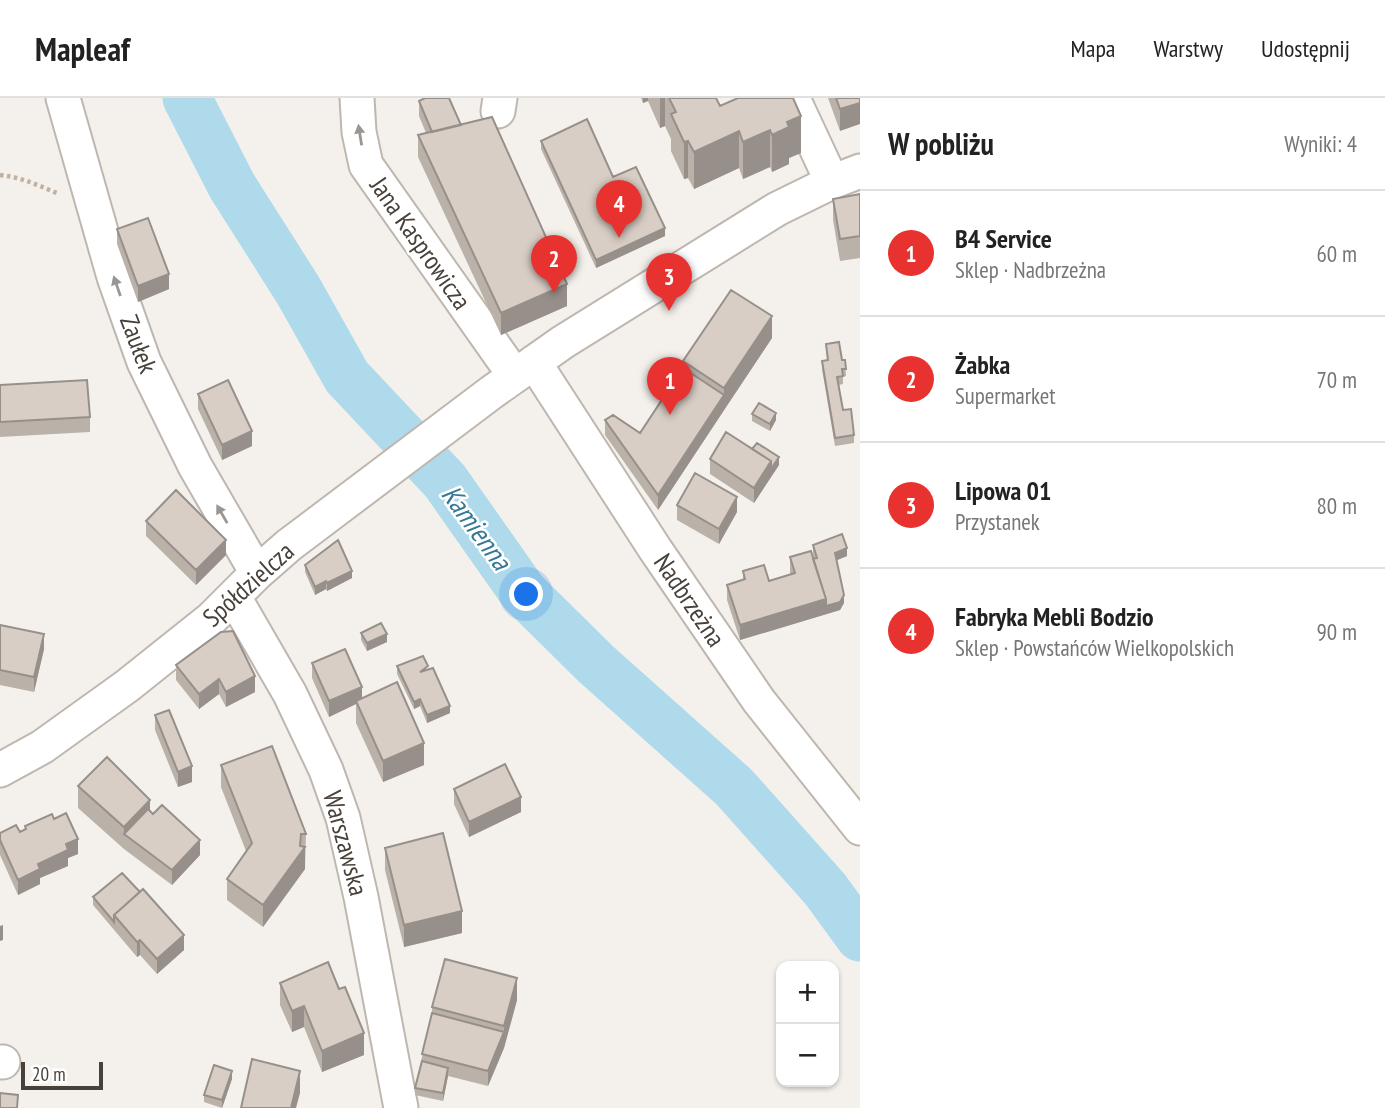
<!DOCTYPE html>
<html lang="pl">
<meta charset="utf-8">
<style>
body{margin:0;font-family:"PT Sans Narrow",sans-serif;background:#f2f2f2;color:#222}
.controls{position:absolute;right:21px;bottom:21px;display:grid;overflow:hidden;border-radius:14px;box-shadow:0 2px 5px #0004}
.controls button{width:63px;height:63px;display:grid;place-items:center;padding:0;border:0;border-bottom:2px solid #e0e0e0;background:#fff;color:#222;font:35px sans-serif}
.scale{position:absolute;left:21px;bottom:18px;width:82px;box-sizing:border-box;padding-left:7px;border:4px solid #48413a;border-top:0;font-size:19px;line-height:24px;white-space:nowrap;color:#48413a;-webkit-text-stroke:5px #fff;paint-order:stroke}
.you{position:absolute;left:527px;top:497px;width:24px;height:24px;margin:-18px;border:5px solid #fff;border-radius:50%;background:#1a73e8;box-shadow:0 0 0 10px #1a73e833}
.badge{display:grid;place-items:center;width:46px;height:46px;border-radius:50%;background:#e8322f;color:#fff;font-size:23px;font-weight:700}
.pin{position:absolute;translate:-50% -58px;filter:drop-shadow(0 2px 4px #0008)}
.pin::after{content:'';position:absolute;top:37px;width:24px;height:21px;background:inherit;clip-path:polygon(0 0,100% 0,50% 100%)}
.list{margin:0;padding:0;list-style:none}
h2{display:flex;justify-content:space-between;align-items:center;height:91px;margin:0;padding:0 28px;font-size:30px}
h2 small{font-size:23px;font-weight:400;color:#767676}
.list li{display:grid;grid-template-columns:46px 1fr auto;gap:21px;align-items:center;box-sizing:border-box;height:126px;padding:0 28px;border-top:2px solid #e0e0e0}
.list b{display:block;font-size:26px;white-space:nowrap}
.list p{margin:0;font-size:23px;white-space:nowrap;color:#767676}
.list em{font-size:23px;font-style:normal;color:#767676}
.map{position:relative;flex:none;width:860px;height:1010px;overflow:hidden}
header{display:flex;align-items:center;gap:42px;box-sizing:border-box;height:98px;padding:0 35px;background:#fff;border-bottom:2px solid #e0e0e0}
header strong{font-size:33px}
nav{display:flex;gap:38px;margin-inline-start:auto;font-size:24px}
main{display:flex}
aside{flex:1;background:#fff}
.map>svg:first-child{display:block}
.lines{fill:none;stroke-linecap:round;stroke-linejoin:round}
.river{stroke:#aedaeb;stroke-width:49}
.minor-casing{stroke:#bfb7af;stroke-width:37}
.path{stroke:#c0b1a1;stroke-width:4.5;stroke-dasharray:3.5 3.5;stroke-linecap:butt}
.minor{stroke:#fff;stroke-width:33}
.wall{fill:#bab1a9}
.shaded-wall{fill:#97908a}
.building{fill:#d8cec5;stroke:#97908a;stroke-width:2}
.oneway{fill:#9a9693}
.labels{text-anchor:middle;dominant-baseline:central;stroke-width:5;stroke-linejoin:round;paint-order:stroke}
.street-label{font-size:26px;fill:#48413a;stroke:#fff}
.water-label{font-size:28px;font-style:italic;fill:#357995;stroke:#fff}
</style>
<header>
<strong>Mapleaf</strong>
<nav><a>Mapa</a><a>Warstwy</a><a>Udostępnij</a></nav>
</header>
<main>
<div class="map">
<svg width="860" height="1010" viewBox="0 0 860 1010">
<rect width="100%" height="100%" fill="#f4f1ec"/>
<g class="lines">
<path class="river" d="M187,0L232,88L298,192L347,279L445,383L523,494L596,566L734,689L825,791L860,839"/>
<g class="minor-casing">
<path id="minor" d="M63,0L114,179L144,264L195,368L257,475
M357,0L359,34L366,67L515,278
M782,0L797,9L832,84
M498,13L500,0
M534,264L655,451L759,603L860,730
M234,499L290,596L326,672L343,720L361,799L401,1010
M0,672L42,649L127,588L211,521L257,475L289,447L492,294L563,244L777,111L832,84L860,73
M0,964H3"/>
</g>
<path class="path" d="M0,77C21,79 40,88 59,96"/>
<use href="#minor" class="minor"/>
</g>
<path class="wall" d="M641,0H716L720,8L738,0L801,55L789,60V66L772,74L770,69L743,81L739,70L694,91L688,80L684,81L671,53V41L665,28L660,30L648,3L643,5Z
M828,0H860L840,33Z
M419,3L461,27L567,208L501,237L418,59V37L426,35L419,18Z
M541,43L613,79L665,138L596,170L541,51Z
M860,96V160L840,163L833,122V101Z
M117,131L169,191L138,204L117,146Z
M772,240L658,412L605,337V322L640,335L683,270V263Z
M826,246L842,262H845L846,278L843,279V286L839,287L843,312L854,337V345L835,348L822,271V263L827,262Z
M0,287L90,319V334L0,339Z
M198,296L252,348L222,362L198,311Z
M752,316L776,322L770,333L752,323Z
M752,351L779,367L754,405L710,376V361Z
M677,407L737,414L719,446L677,422Z
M146,423L226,457L196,487L146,438Z
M813,447L847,458L837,462L844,505L840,512L740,542L727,502V487L743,482V473L769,483L790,477V459L814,460L813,455Z
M305,467L352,480L327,493L326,491L315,497L305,474Z
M0,527L44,551L34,594L0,587Z
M361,535L387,544L367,553L361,542Z
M312,565L362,601L424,667L383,684L356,625V606L329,619L312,580Z
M176,567L255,594L226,609L219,596L199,611L176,582Z
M397,568L428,571L450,615L427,625L420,608L414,611L397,576Z
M155,617L192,684L178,689L155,632Z
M221,667L306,736L305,771L263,829L227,802V781L246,753L221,689Z
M78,688L150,713L200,757L172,787L124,751L78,710Z
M454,691L521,714L469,739L454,706Z
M54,721L78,756L68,760V768L40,780V786L18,797L0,757V735L20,734L25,731V728Z
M385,750L462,835L404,849L385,772Z
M93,799L184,852L157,876L140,857L137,859L93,807Z
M280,885L364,957L322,974L304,929L292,934L280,907Z
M517,902L504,950L488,988L448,978L443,1003L415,997V990L432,915V909Z
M232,981L222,1010L204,1004V997Z"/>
<path class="shaded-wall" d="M643,0H648V3L643,5Z
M660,0H665V28L660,30Z
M860,5V26L840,33V11Z
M801,18V55L789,60V66L772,74V37L787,24Z
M770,32V69L743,81V44Z
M739,33V70L694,91V54Z
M688,43V80L684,81V44Z
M665,130V138L596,170V162Z
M169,176V191L138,204V188Z
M567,186V208L501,237V215Z
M772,218V240L724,312V290Z
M724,297V312L658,412V397Z
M776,315V322L770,333V326Z
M252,333V348L222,362V347Z
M779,359V367L754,405V390L771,363Z
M737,399V414L719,446V431Z
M226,442V457L196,487V472Z
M847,450V458L835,463V455Z
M352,473V480L327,493V485Z
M326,483V491L315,497V489Z
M844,497V505L840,512L740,542V527L826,501Z
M44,536V551L34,594V579Z
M387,536V544L367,553V545Z
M255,578V594L226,609V594Z
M219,581V596L199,611V596Z
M362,589V604L356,603V606L329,619V603Z
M420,601V608L414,611V604Z
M450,608V615L427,625V617Z
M424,645V667L383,684V663Z
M192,668V684L178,689V674Z
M521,699V714L469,739V724Z
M150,702V724L124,736V729Z
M78,741V756L68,760V768L40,780V786L18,797V782L66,746Z
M200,742V757L172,787V772Z
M305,749V771L263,829V807Z
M462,813V835L404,849V827Z
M3,827V842L0,843V828Z
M184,837V852L157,876V861Z
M140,842V857L137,859V844Z
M517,880V902L504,950V928Z
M304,908V929L292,934V913Z
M504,934V950L488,988V973Z
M364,935V957L322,974V953Z
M448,970V978L443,1003V995Z
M232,973V981L222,1010V1002Z
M300,973V995L296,1010H291Z"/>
<path class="building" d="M425,0H449L461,27L432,34L419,3Z
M669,0H716L720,8L738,0H793L801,18L787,24L789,29L772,37L770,32L743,44L739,33L694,54L688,43L684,44L671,16L676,14Z
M836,0H860V5L840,11Z
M492,19L567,186L501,215L418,37Z
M587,21L613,79L636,69L665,130L596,162L541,43Z
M860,96V138L840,141L833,101Z
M148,120L169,176L138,188L117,131Z
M731,192L772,218L724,290L683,263Z
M839,244L842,262H845L846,271H842L843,278L837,279L843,312L851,311L854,337L835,340L822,263L828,262L826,246Z
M683,270L724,297L658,397L605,322L613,317L640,335Z
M87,282L90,319L0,324V287Z
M228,282L252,333L222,347L198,296Z
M759,305L776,315L770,326L752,316Z
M726,334L771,363L754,390L710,361Z
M757,345L779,359L771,371V363L752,351Z
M695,375L737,399L719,431L677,407Z
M176,392L226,442L196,472L146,423Z
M842,436L847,450L835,455L844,497L840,504L826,508V501L813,461L817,460L813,447Z
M338,442L352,473L327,485L326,483L315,489L305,467Z
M811,453L826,501L740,527L727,487L745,481L743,473L764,467L769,483L795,475L790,459Z
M381,525L387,536L367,545L361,535Z
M0,527L44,536L34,579L0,572Z
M233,533L255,578L226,594L219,581L199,596L176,567L221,534Z
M345,551L362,589L329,603L312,565Z
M423,558L428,568L420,574L433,570L450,608L427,617L420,601L414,604L397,568Z
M397,584L424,645L383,663L356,603Z
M169,612L192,668L178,674L155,617Z
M272,648L306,736H301L300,748L305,749L263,807L227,781L252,745L221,667Z
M107,659L150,702L124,729L78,688Z
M505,666L521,699L469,724L454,691Z
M162,707L200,742L172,772L124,736L148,711L153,716Z
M66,715L78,741L66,746L68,752L38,766L40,771L18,782L0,742V735L16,727L20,734L26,731L25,728L52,716L54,721Z
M443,735L462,813L404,827L385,750Z
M122,775L140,794L114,817V824L93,799Z
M143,791L184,837L157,861L140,842L137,844L114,817Z
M445,861L517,880L504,928L432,909Z
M328,864L339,891L345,889L364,935L322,953L304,908L292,913L280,885Z
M432,915L504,934L488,973L422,956Z
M252,961L300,973L291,1010H241Z
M422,963L448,970L443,995L415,990Z
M214,967L232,973L222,1002L204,997Z
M0,995L18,997L17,1010H0Z"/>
<defs><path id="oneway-solid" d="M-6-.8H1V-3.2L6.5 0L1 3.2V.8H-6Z" transform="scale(1.75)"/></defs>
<g class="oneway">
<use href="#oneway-solid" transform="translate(360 37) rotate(-99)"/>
<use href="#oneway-solid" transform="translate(117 188) rotate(-109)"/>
<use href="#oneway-solid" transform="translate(222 416) rotate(-120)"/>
</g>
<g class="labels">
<g class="street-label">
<text transform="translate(421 145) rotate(55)">Jana Kasprowicza</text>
<text transform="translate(139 246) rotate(69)">Zaułek</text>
<text transform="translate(248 486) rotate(-42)">Spółdzielcza</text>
<text transform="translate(690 502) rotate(56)">Nadbrzeżna</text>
<text transform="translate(346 745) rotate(75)">Warszawska</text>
</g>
<g class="water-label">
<text transform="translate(477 429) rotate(54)">Kamienna</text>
</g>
</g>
</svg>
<div class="controls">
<button>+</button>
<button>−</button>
</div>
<div class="scale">20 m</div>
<div class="you"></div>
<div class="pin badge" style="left:670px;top:317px">1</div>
<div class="pin badge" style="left:554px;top:195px">2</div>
<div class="pin badge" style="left:669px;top:213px">3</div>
<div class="pin badge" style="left:619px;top:140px">4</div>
</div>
<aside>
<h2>W pobliżu<small>Wyniki: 4</small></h2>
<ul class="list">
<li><span class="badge">1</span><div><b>B4 Service</b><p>Sklep · Nadbrzeżna</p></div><em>60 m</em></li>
<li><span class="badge">2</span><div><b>Żabka</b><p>Supermarket</p></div><em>70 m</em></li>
<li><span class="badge">3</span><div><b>Lipowa 01</b><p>Przystanek</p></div><em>80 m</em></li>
<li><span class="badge">4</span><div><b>Fabryka Mebli Bodzio</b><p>Sklep · Powstańców Wielkopolskich</p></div><em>90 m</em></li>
</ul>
</aside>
</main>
